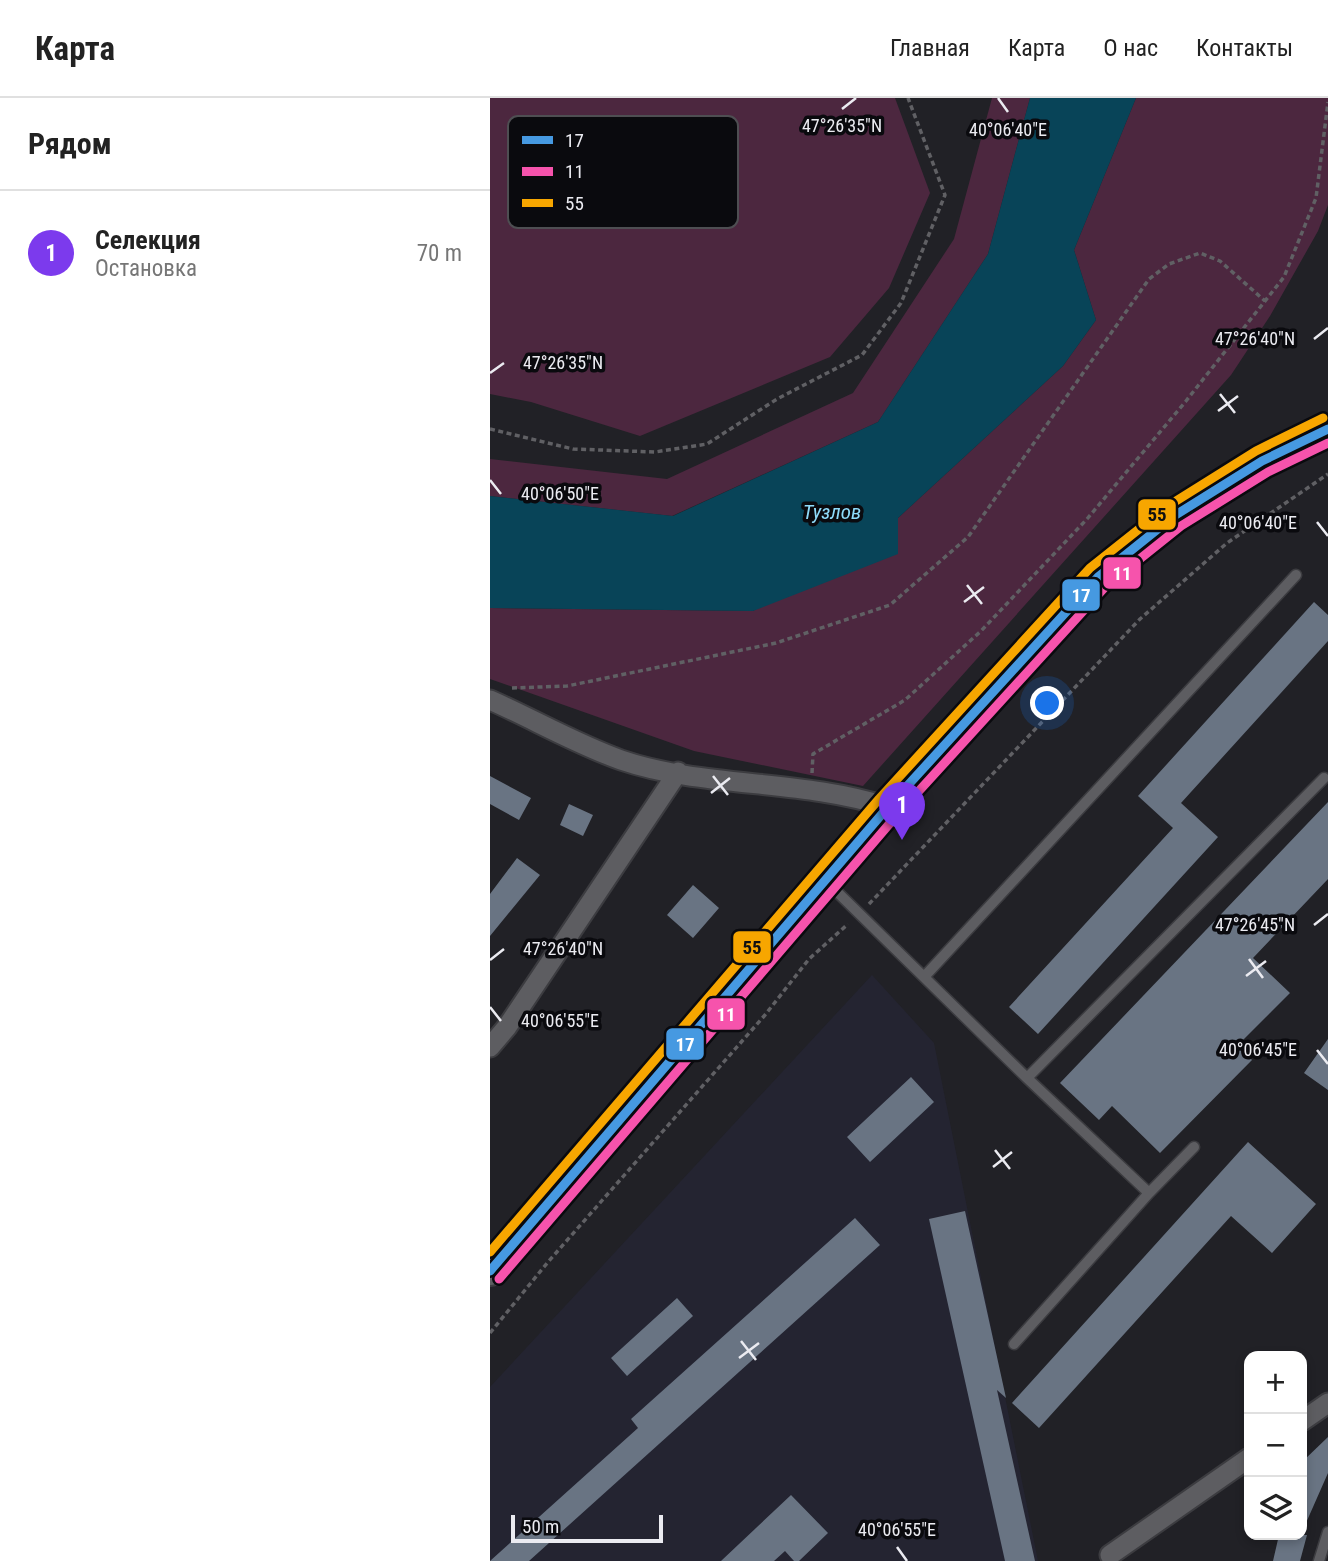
<!DOCTYPE html>
<html lang="ru">
<meta charset="utf-8">
<style>
body{margin:0;font-family:"Roboto Condensed",sans-serif;background:#f6f6f6;color:#222}
.controls{position:absolute;right:21px;bottom:21px;display:grid;overflow:hidden;border-radius:14px;box-shadow:0 4px 10px #0003}
.controls button{width:63px;height:63px;display:grid;place-items:center;padding:0;border:0;border-bottom:2px solid #e0e0e0;background:#fff;color:#222;font:35px sans-serif}
.scale{position:absolute;left:21px;bottom:18px;width:152px;box-sizing:border-box;padding-left:7px;border:4px solid #ebebf1;border-top:0;font-size:19px;line-height:24px;white-space:nowrap;color:#ebebf1;-webkit-text-stroke:5px #0a0a0e;paint-order:stroke}
.you{position:absolute;left:558px;top:606px;width:24px;height:24px;margin:-18px;border:5px solid #fff;border-radius:50%;background:#1a73e8;box-shadow:0 0 0 10px #1a73e833}
.badge{display:grid;place-items:center;width:46px;height:46px;border-radius:50%;background:#7c3aed;color:#fff;font-size:23px;font-weight:700}
.pin{position:absolute;translate:-50% -58px;filter:drop-shadow(0 2px 4px #0008)}
.pin::after{content:'';position:absolute;top:37px;width:24px;height:21px;background:inherit;clip-path:polygon(0 0,100% 0,50% 100%)}
.list{margin:0;padding:0;list-style:none}
h2{display:flex;justify-content:space-between;align-items:center;height:91px;margin:0;padding:0 28px;font-size:30px}
h2 small{font-size:23px;font-weight:400;color:#767676}
.list li{display:grid;grid-template-columns:46px 1fr auto;gap:21px;align-items:center;box-sizing:border-box;height:126px;padding:0 28px;border-top:2px solid #e0e0e0}
.list b{display:block;font-size:26px;white-space:nowrap}
.list p{margin:0;font-size:23px;white-space:nowrap;color:#767676}
.list em{font-size:23px;font-style:normal;color:#767676}
.icon{flex:none;width:38px;height:38px;fill:none;stroke:currentColor;stroke-width:2;stroke-linecap:round;stroke-linejoin:round}
.map{position:relative;flex:none;width:838px;height:1463px;overflow:hidden}
header{display:flex;align-items:center;gap:42px;box-sizing:border-box;height:98px;padding:0 35px;background:#fff;border-bottom:2px solid #e0e0e0}
header strong{font-size:33px}
nav{display:flex;gap:38px;margin-inline-start:auto;font-size:24px}
main{display:flex}
aside{flex:1;background:#fff}
.map>svg:first-child{display:block}
.built{fill:#242431}
.green{fill:#4c273f}
.water{fill:#084458}
.building{fill:#697483}
.lines{fill:none;stroke-linecap:round;stroke-linejoin:round}
.service-casing{stroke:#3c3c40;stroke-width:13}
.minor-casing{stroke:#3c3c40;stroke-width:23}
.secondary-casing{stroke:#3c3c40;stroke-width:32}
.path{stroke:#606064;stroke-width:3.5;stroke-dasharray:5 3.5;stroke-linecap:butt}
.service{stroke:#5d5d61;stroke-width:10}
.minor{stroke:#5d5d61;stroke-width:19}
.secondary{stroke:#5d5d61;stroke-width:28}
.bus-1-casing{stroke:#0a0a0e;stroke-width:14}
.bus-2-casing{stroke:#0a0a0e;stroke-width:14}
.bus-3-casing{stroke:#0a0a0e;stroke-width:14}
.bus-1{stroke:#4699e1;stroke-width:9}
.bus-2{stroke:#f653ac;stroke-width:9}
.bus-3{stroke:#f7a600;stroke-width:9}
.ticks{fill:none;stroke:#ebebf1;stroke-width:2.5}
.labels{text-anchor:middle;dominant-baseline:central;stroke-width:7;stroke-linejoin:round;paint-order:stroke}
.water-label{font-size:21px;font-style:italic;fill:#8edbfa;stroke:#0a0a0e}
.key{fill:#0a0a0e;stroke:#4e4e52;stroke-width:2}
.key-label{font-size:19px;fill:#ebebf1}
.ticks-label{font-size:18px;text-anchor:middle;fill:#ebebf1;stroke:#0a0a0e;stroke-width:7;stroke-linejoin:round;paint-order:stroke}
.line-badge{stroke:#0a0a0e;stroke-width:2.5}
.badge-label{font-size:19px;text-anchor:middle;font-weight:bold;fill:#fff}
.pale-badge-label{font-size:19px;text-anchor:middle;font-weight:bold;fill:#111}
</style>
<header>
<strong>Карта</strong>
<nav><a>Главная</a><a>Карта</a><a>О нас</a><a>Контакты</a></nav>
</header>
<main>
<aside>
<h2>Рядом<small></small></h2>
<ul class="list">
<li><span class="badge">1</span><div><b>Селекция</b><p>Остановка</p></div><em>70 m</em></li>
</ul>
</aside>
<div class="map">
<svg width="838" height="1463" viewBox="0 0 838 1463">
<rect width="100%" height="100%" fill="#212126"/>
<path class="built" d="M382,877L444,945L548,1463H0V1289Z"/>
<path class="green" d="M0,0H405L440,95L399,190L340,259L150,338L41,304L0,296Z
M502,0H540L498,156L388,324L182,418L0,398V361L177,381L363,295L464,141Z
M646,0H838V107L828,133L780,218L741,277L373,688L204,653L0,581V510L263,513L408,420L573,268L606,222L584,152Z"/>
<path class="water" d="M540,0H646L584,152L606,222L573,268L408,420V456L263,513L0,510V398L183,418L388,324L498,156Z"/>
<path class="building" d="M824,504L838,517V543L691,705L728,739L548,936L519,909L683,730L648,698Z
M0,678L41,700L29,722L0,706Z
M838,704V781L763,860L800,895L748,947L762,962L670,1055L622,1008L609,1022L570,985Z
M79,706L103,717L93,738L70,727Z
M27,760L50,777L0,838V796Z
M203,787L229,810L203,840L177,817Z
M838,941V992L814,975Z
M421,979L444,1004L380,1064L357,1039Z
M758,1044L826,1106L782,1155L741,1118L549,1330L522,1305Z
M475,1113L516,1300L507,1292L545,1463H515L439,1121Z
M365,1120L390,1147L39,1463H0L148,1330L141,1321Z
M187,1200L203,1218L137,1278L121,1260Z
M838,1339V1375L812,1434V1364Z
M301,1397L338,1435L309,1463H304L295,1453L284,1463H231Z
M789,1437H817L810,1463H783Z"/>
<g class="lines">
<g class="service-casing">
<path id="service" d="M338,785L537,980L659,1095L524,1246
M434,879L806,477
M537,980L834,680
M659,1095L704,1049
M829,1463L838,1434"/>
</g>
<g class="minor-casing">
<path id="minor" d="M0,602C43,621 86,646 131,662C213,690 312,681 398,709
M0,949L17,929L188,674
M812,1323L838,1305
M620,1457L759,1360"/>
</g>
<g class="secondary-casing">
<path id="secondary" d="M0,1173L398,709L608,479L684,418L772,363L838,331"/>
</g>
<path class="path" d="M0,331L83,351L165,354L217,346L287,301L372,257L411,205L455,97L418,0
M22,590L77,588L286,545L400,507L478,439L659,181L679,166L710,155L730,163L775,203
M322,675L323,656L415,602L491,533L597,421L696,303L794,179L826,100L838,4
M379,806L650,521L737,445L838,376
M0,1235L58,1164L275,917L319,861L358,826"/>
<use href="#service" class="service"/>
<use href="#minor" class="minor"/>
<use href="#secondary" class="secondary"/>
<g class="bus-1-casing">
<path id="bus-1" d="M0,1173L398,709L608,479L684,418L772,363L838,331"/>
</g>
<g class="bus-2-casing">
<path id="bus-2" d="M9,1181L407,717L616,488L691,428L778,374L838,345"/>
</g>
<g class="bus-3-casing">
<path id="bus-3" d="M0,1154L389,701L600,470L678,408L766,353L833,320"/>
</g>
<use href="#bus-1" class="bus-1"/>
<use href="#bus-2" class="bus-2"/>
<use href="#bus-3" class="bus-3"/>
</g>
<path class="ticks" d="M508,0L518,14M352,11L366,0M824,241L838,230M0,275L14,265M730,296L745,315M728,313L748,298M0,382L11,396M827,424L838,438M477,487L492,506M474,504L494,489M223,678L238,697M221,695L240,680M824,827L838,816M759,861L773,880M0,862L14,851M756,878L776,863M0,909L11,923M827,952L838,966M505,1052L520,1071M503,1069L522,1054M251,1243L266,1262M249,1260L269,1245M407,1449L417,1463"/>
<g class="labels">
<g class="water-label">
<text x="342" y="414">Тузлов</text>
</g>
</g>
<rect x="18" y="18" width="230" height="112" rx="10" class="key"/>
<rect x="32" y="38" width="31" height="8" fill="#4699e1"/>
<rect x="32" y="69" width="31" height="9" fill="#f653ac"/>
<rect x="32" y="101" width="31" height="8" fill="#f7a600"/>
<g class="key-label">
<text x="75" y="49">17</text>
<text x="75" y="80">11</text>
<text x="75" y="112">55</text>
</g>
<g class="ticks-label">
<text x="352" y="34">47°26'35"N</text>
<text x="518" y="38">40°06'40"E</text>
<text x="765" y="247">47°26'40"N</text>
<text x="73" y="271">47°26'35"N</text>
<text x="70" y="402">40°06'50"E</text>
<text x="768" y="431">40°06'40"E</text>
<text x="765" y="833">47°26'45"N</text>
<text x="73" y="857">47°26'40"N</text>
<text x="70" y="929">40°06'55"E</text>
<text x="768" y="958">40°06'45"E</text>
<text x="407" y="1438">40°06'55"E</text>
</g>
<g class="line-badge">
<rect x="647" y="400" width="40" height="33" rx="7" fill="#f7a600"/>
<rect x="612" y="458" width="40" height="34" rx="7" fill="#f653ac"/>
<rect x="571" y="480" width="40" height="34" rx="7" fill="#4699e1"/>
<rect x="242" y="832" width="40" height="34" rx="7" fill="#f7a600"/>
<rect x="216" y="899" width="40" height="34" rx="7" fill="#f653ac"/>
<rect x="175" y="929" width="40" height="34" rx="7" fill="#4699e1"/>
</g>
<g class="badge-label">
<text x="632" y="482">11</text>
<text x="591" y="504">17</text>
<text x="236" y="923">11</text>
<text x="195" y="953">17</text>
</g>
<g class="pale-badge-label">
<text x="667" y="423">55</text>
<text x="262" y="856">55</text>
</g>
</svg>
<div class="controls">
<button>+</button>
<button>−</button>
<button><svg class="icon" aria-label="layers" viewBox="0 0 24 24"><path d="M12 4l9 5-9 5-9-5zM3 14l9 5 9-5"/></svg></button>
</div>
<div class="scale">50 m</div>
<div class="you"></div>
<div class="pin badge" style="left:412px;top:742px">1</div>
</div>
</main>
